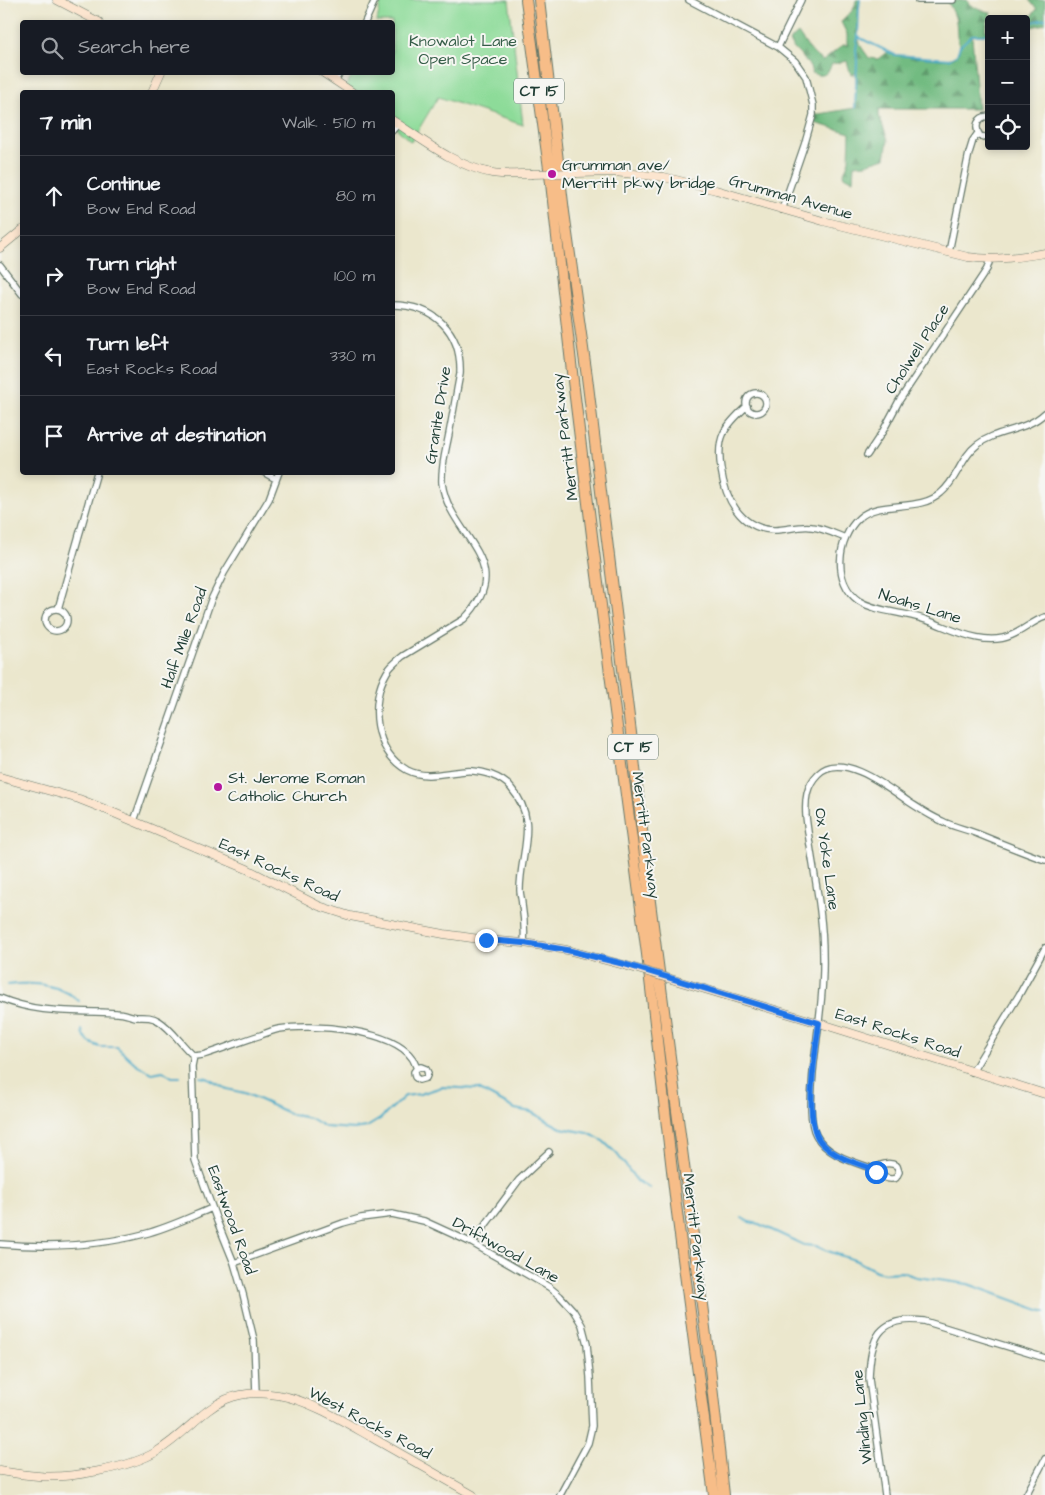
<!DOCTYPE html>
<meta charset="utf-8">
<style>
body{margin:0;font-family:"Architects Daughter",sans-serif;background:#242831;color:#f1f3f6}
.controls{position:absolute;right:15px;top:15px;display:grid;overflow:hidden;border-radius:5px;box-shadow:0 2px 8px #0003}
.controls button{width:45px;height:45px;display:grid;place-items:center;padding:0;border:0;border-bottom:1px solid #363941;background:#171b24;color:#f1f3f6;font:25px sans-serif}
.stop{position:absolute;width:15px;height:15px;margin:-11px;border:4px solid #1a73e8;border-radius:50%;background:#fff}
.stop.end{background:#1a73e8;border-color:#fff;box-shadow:0 1px 5px #0008}
.list{margin:0;padding:0;list-style:none}
h2{display:flex;justify-content:space-between;align-items:center;height:65px;margin:0;padding:0 20px;font-size:21px}
h2 small{font-size:16px;font-weight:400;color:#9ea1a6}
.list li{display:grid;grid-template-columns:32px 1fr auto;gap:15px;align-items:center;box-sizing:border-box;height:80px;padding:0 20px;border-top:1px solid #363941}
.list b{display:block;font-size:19px;white-space:nowrap}
.list p{margin:0;font-size:16px;white-space:nowrap;color:#9ea1a6}
.list em{font-size:16px;font-style:normal;color:#9ea1a6}
.icon{flex:none;width:28px;height:28px;fill:none;stroke:currentColor;stroke-width:2;stroke-linecap:round;stroke-linejoin:round}
.map{position:relative;flex:none;width:1045px;height:1495px;overflow:hidden}
.search{position:absolute;background:#171b24;box-shadow:0 2px 8px #0003;left:20px;top:20px;width:375px;height:55px;display:flex;align-items:center;gap:12px;box-sizing:border-box;padding:0 18px;border-radius:5px;color:#9ea1a6;font-size:19px}
.panel{position:absolute;background:#171b24;box-shadow:0 2px 8px #0003;left:20px;top:90px;width:375px;height:385px;border-radius:5px}
.map>svg:first-child{display:block}
.forest{fill:url(#forest-firs);stroke:#487c5a}
.green{fill:#8ddb99;stroke:#568c66}
.lines{fill:none;stroke-linecap:round;stroke-linejoin:round}
.stream{stroke:#4aabc9;stroke-width:2}
.street-casing{stroke:#66786a;stroke-width:8}
.secondary-casing{stroke:#66786a;stroke-width:9}
.highway-casing{stroke:#66786a;stroke-width:12}
.street{stroke:#fff;stroke-width:5.5}
.secondary{stroke:#fce5cf;stroke-width:8}
.highway{stroke:#f7bd88;stroke-width:10}
.secondary-bridge-casing{stroke:#66786a;stroke-width:9;stroke-linecap:butt}
.secondary-bridge{stroke:#fce5cf;stroke-width:8}
.route{stroke:#1a73e8;stroke-width:6}
.poi-dot{fill:#b5179e;stroke:#f6f6f2;stroke-width:2}
.labels{text-anchor:middle;dominant-baseline:central;stroke-width:4;stroke-linejoin:round;paint-order:stroke}
.shield{fill:#f6f6f2;stroke:#60746d;stroke-width:1}
.shield-label{font-size:15px;font-weight:bold;fill:#1f3d34}
.park-label{font-size:16px;fill:#355d48;stroke:#f6f6f2}
.poi-label{font-size:16px;fill:#1f3d34;stroke:#f6f6f2;text-anchor:start}
.street-label{font-size:16px;fill:#1f3d34;stroke:#f6f6f2}
</style>
<div class="map">
<svg width="1045" height="1495" viewBox="0 0 1045 1495">
<defs>
<pattern id="forest-firs" width="22" height="20" patternUnits="userSpaceOnUse" patternTransform="scale(1.25)"><rect width="22" height="20" fill="#72bb81"/><path d="M5 1l3.5 6h-7zM16 11l3.5 6h-7z" fill="#5d996a"/></pattern>
</defs>
<rect width="100%" height="100%" fill="#f6f6f2"/>
<filter id="ink" filterUnits="userSpaceOnUse"><feTurbulence type="fractalNoise" baseFrequency=".02" numOctaves="2"/><feDisplacementMap in="SourceGraphic" scale="10" xChannelSelector="R" yChannelSelector="G"/><feConvolveMatrix kernelMatrix="1 2 1 2 8 2 1 2 1" color-interpolation-filters="sRGB"/></filter>
<filter id="wash" filterUnits="userSpaceOnUse"><feTurbulence type="fractalNoise" baseFrequency=".0096" numOctaves="4" result="noise"/><feDisplacementMap in="SourceGraphic" scale="20" xChannelSelector="R" yChannelSelector="G"/><feGaussianBlur stdDeviation="1.12" result="paint"/><feColorMatrix in="noise" values="0 0 0 0 0 0 0 0 0 0 0 0 0 0 0 0 0 1.4 0 .05"/><feComposite in="paint" operator="in"/></filter>
<g filter="url(#wash)">
<rect width="100%" height="100%" fill="#ebe7cd"/>
<path class="forest" d="M856,0H860C858,11 856,33 860,44C862,49 866,53 869,58L878,59L888,51L895,55L940,59L954,58L957,55L960,46C955,36 958,27 955,17C953,11 950,6 948,1L967,0C972,8 982,11 991,12L985,30L989,31V33L983,35L972,36L978,109H879V116L888,140L885,158L866,164L854,165L853,180L843,176L849,160L850,133L811,122L813,115L855,108L856,73L851,75L847,61L832,64C828,74 823,78 812,73C809,59 794,53 789,41L798,33C804,42 814,57 823,61L843,45H847V34L841,22C847,12 854,15 856,0Z
M1029,0H1045V24L1031,27L1029,30H1026V20L1030,18L1037,9Z"/>
<path class="green" d="M381,0H509L523,125L438,97L411,142L393,125L392,92H351L345,88L353,73L392,72V22H377Z"/>
<g class="lines">
<path class="stream" d="M860,0L859,8L858,37L895,55L950,59L957,55L960,46L972,35H983L989,33
M1026,25L1028,23C1034,22 1039,20 1045,19
M855,108L857,62L856,49L858,37
M8,985C32,982 60,984 79,1001
M82,1030L83,1035L89,1042L100,1047H117L136,1064L152,1073L163,1071L172,1077H180
M200,1077L207,1078L227,1089L245,1093L293,1115L310,1118L325,1127L354,1129L367,1127L380,1119L405,1096L420,1094L442,1087L478,1089L515,1109L531,1112L561,1128L588,1133L594,1136L603,1141L617,1154L637,1181L650,1188
M742,1218L749,1222L759,1224L804,1245L816,1246L825,1250L857,1261L876,1271L885,1273L902,1272L916,1277L968,1284L1045,1312"/>
</g>
</g>
<g filter="url(#ink)">
<g class="lines">
<g class="street-casing">
<path id="street" d="M689,0L778,47L795,61L806,77L813,105V115L805,143L782,210
M918,0H953
M365,22L375,0
M778,47L801,0
M335,81L340,72
M989,116C977,117 974,127 980,136L989,138
M392,131L398,124
M949,252L969,153L973,140L978,133
M0,265L22,294
M392,305C434,305 462,331 460,374C456,394 453,414 449,434C446,450 441,466 442,483C449,536 519,563 464,619L403,656C397,661 391,665 387,672C369,702 374,752 407,770C427,780 445,772 466,771C474,770 481,772 489,774C497,777 506,781 511,788C540,821 520,852 520,890C520,895 522,900 522,905C524,917 525,930 524,943
M746 403a10 10 0 1 1 20 0a10 10 0 1 1-20 0Z
M747,406C724,427 716,437 721,469C725,498 740,529 774,530C787,530 800,525 812,527C823,528 835,534 845,538
M1045,413C1025,432 997,429 977,445C961,457 957,480 941,493C919,513 880,499 859,518C837,538 832,582 859,601C872,609 889,611 903,614C913,616 922,618 932,622C956,631 986,647 1012,635C1024,630 1033,621 1045,617
M867,455L883,431L899,401L987,269L990,259
M263,472L276,479
M45 620a11 11 0 1 1 22 0a11 11 0 1 1-22 0Z
M58,609L97,472
M134,821L211,600L224,573L269,499L279,472
M0,998C41,1015 75,1010 117,1013C124,1013 130,1016 136,1017C144,1017 151,1016 159,1021C173,1030 181,1045 194,1056
M194,1056L192,1066L195,1160L217,1221L234,1263L243,1294L254,1340L256,1393
M194,1056L203,1055C223,1049 241,1041 261,1035C267,1033 273,1030 279,1029C311,1023 392,1029 412,1058C414,1060 415,1065 417,1068L414,1072L415,1077L419,1080L426,1078L428,1073L426,1069L421,1067L417,1068
M972,1072L1019,995L1045,948
M874,1169C879,1176 888,1181 896,1178L899,1172L897,1166C889,1161 881,1164 874,1169C854,1162 827,1156 816,1135C808,1120 812,1089 813,1072C817,1033 824,994 823,955C823,908 811,862 806,816C805,800 806,786 818,774C841,750 889,788 909,802C920,809 930,816 942,821C953,827 966,829 978,834C1000,843 1022,852 1045,860
M472,1243L519,1180L549,1152
M0,1244C48,1248 98,1246 144,1234C168,1228 190,1217 212,1208
M234,1263L343,1223L361,1218L392,1214L424,1221L472,1243L549,1287L560,1296L573,1310L582,1325L587,1344L590,1377L592,1426L588,1443L560,1495
M885,1495L869,1379C870,1339 878,1315 924,1321L1045,1358
M1026,1495L1045,1459"/>
</g>
<g class="secondary-casing">
<path id="secondary" d="M57,0L99,22
M322,72L352,92
M152,92L161,72
M392,120C423,140 455,166 492,173C504,175 518,174 531,174
M577,173L614,172L664,177L716,190L823,221L968,257C995,261 1019,257 1045,253
M0,248L22,230
M0,777L79,799L107,810L247,869L319,906L350,916L444,934L486,940L524,943L567,950L624,965
M681,982L819,1023L1045,1094
M0,1471C12,1473 25,1475 38,1476C68,1479 129,1468 156,1452C202,1424 213,1384 278,1395C309,1400 343,1421 371,1437C405,1456 439,1476 473,1495"/>
</g>
<g class="highway-casing">
<path id="highway" d="M526,0L551,183L573,381L594,552L647,954L676,1205L714,1495
M539,0L564,212L587,377L604,516L632,741L650,902L709,1359L724,1495"/>
</g>
<use href="#street" class="street"/>
<use href="#secondary" class="secondary"/>
<use href="#highway" class="highway"/>
<g class="secondary-bridge-casing">
<path id="secondary-bridge" d="M531,174L577,173
M624,965L681,982"/>
</g>
<use href="#secondary-bridge" class="secondary-bridge"/>
</g>
</g>
<g class="lines" filter="url(#ink)">
<path class="route" d="M486,940L524,943L567,950L624,964L819,1023C816,1050 803,1119 820,1141C833,1157 855,1163 874,1169L876,1172"/>
</g>
<g class="poi-dot">
<circle cx="552" cy="174" r="5"/>
<circle cx="218" cy="787" r="5"/>
</g>
<g class="labels">
<g class="shield">
<rect x="514" y="78.5" width="50" height="25" rx="4"/>
<rect x="608" y="734.5" width="50" height="25" rx="4"/>
</g>
<g class="shield-label">
<text x="539" y="91">CT 15</text>
<text x="633" y="747">CT 15</text>
</g>
<g class="park-label">
<text x="463" y="41">Knowalot Lane<tspan x="463" dy="18">Open Space</tspan></text>
</g>
<g class="poi-label">
<text x="562" y="165">Grumman ave/<tspan x="562" dy="18">Merritt pkwy bridge</tspan></text>
<text x="228" y="778">St. Jerome Roman<tspan x="228" dy="18">Catholic Church</tspan></text>
</g>
<g class="street-label">
<text transform="translate(791 197) rotate(16)">Grumman Avenue</text>
<text transform="translate(917 349) rotate(-57)">Cholwell Place</text>
<text transform="translate(438 415) rotate(-81)">Granite Drive</text>
<text transform="translate(565 437) rotate(-97)">Merritt Parkway</text>
<text transform="translate(920 606) rotate(17)">Noahs Lane</text>
<text transform="translate(184 638) rotate(-70)">Half Mile Road</text>
<text transform="translate(646 835) rotate(82)">Merritt Parkway</text>
<text transform="translate(827 859) rotate(82)">Ox Yoke Lane</text>
<text transform="translate(279 870) rotate(25)">East Rocks Road</text>
<text transform="translate(898 1033) rotate(18)">East Rocks Road</text>
<text transform="translate(232 1220) rotate(70)">Eastwood Road</text>
<text transform="translate(696 1237) rotate(83)">Merritt Parkway</text>
<text transform="translate(506 1250) rotate(29)">Driftwood Lane</text>
<text transform="translate(862 1417) rotate(-96)">Winding Lane</text>
<text transform="translate(370 1423) rotate(28)">West Rocks Road</text>
</g>
</g>
</svg>
<div class="controls">
<button>+</button>
<button>−</button>
<button><svg class="icon" aria-label="locate" viewBox="0 0 24 24"><circle cx="12" cy="12" r="6"/><path d="M12 2v4M12 18v4M2 12h4M18 12h4"/></svg></button>
</div>
<div class="stop" style="left:876px;top:1172px"></div>
<div class="stop end" style="left:486px;top:940px"></div>
<div class="search"><svg class="icon" aria-label="search" viewBox="0 0 24 24"><circle cx="10" cy="10" r="6"/><path d="M15 15l6 6"/></svg>Search here</div>
<section class="panel">
<h2>7 min<small>Walk · 510 m</small></h2>
<ul class="list">
<li><svg class="icon" aria-label="ahead" viewBox="0 0 24 24"><path d="M12 20V5M6 11l6-6 6 6"/></svg><div><b>Continue</b><p>Bow End Road</p></div><em>80 m</em></li>
<li><svg class="icon" aria-label="right" viewBox="0 0 24 24"><path d="M7 20v-9h11M14 6l5 5-5 5"/></svg><div><b>Turn right</b><p>Bow End Road</p></div><em>100 m</em></li>
<li><svg class="icon" aria-label="left" viewBox="0 0 24 24"><path d="M17 20v-9H6M10 6l-5 5 5 5"/></svg><div><b>Turn left</b><p>East Rocks Road</p></div><em>330 m</em></li>
<li><svg class="icon" aria-label="arrive" viewBox="0 0 24 24"><path d="M6 21V4h12l-3 4 3 4H6"/></svg><div><b>Arrive at destination</b></div></li>
</ul>
</section>
</div>
